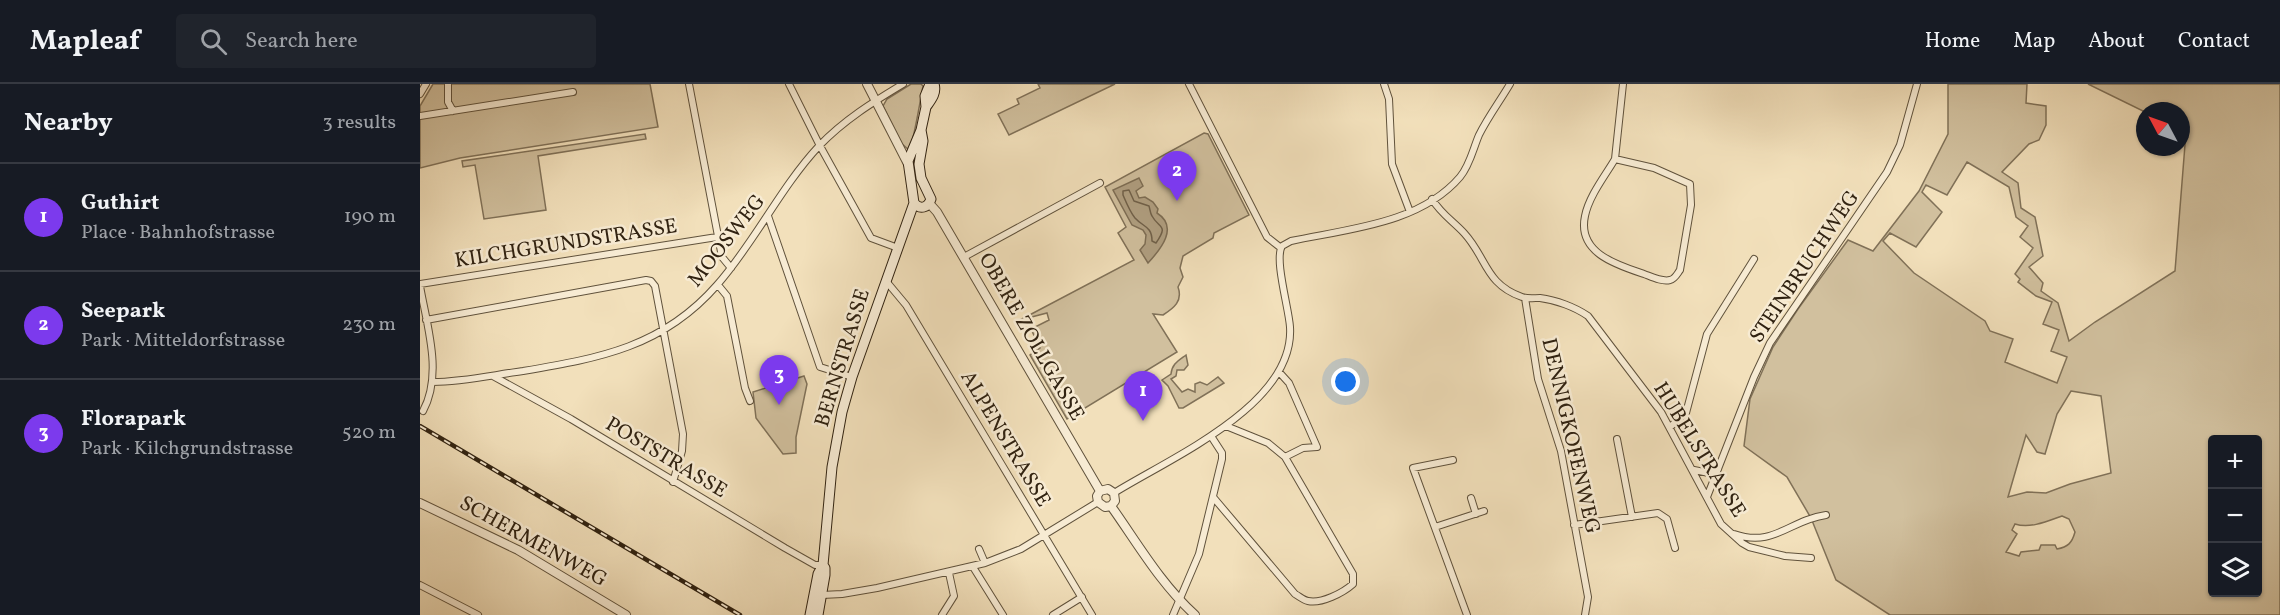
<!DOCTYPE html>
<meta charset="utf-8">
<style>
body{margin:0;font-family:Vollkorn,serif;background:#20242c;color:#f1f3f6}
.controls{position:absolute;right:18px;bottom:18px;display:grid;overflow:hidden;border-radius:6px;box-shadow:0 2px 4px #0004}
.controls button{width:54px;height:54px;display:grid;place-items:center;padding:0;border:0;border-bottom:2px solid #363941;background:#171b24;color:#f1f3f6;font:30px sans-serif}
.compass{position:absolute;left:1716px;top:18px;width:54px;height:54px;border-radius:50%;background:#171b24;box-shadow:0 2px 4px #0004;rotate:311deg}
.you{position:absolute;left:926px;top:298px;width:21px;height:21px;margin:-15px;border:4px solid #fff;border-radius:50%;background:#1a73e8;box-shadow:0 0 0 9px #1a73e833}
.badge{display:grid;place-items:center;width:39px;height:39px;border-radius:50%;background:#7c3aed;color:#fff;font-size:20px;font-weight:700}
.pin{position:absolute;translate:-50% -50px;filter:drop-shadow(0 2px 3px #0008)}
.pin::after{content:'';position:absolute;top:32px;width:21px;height:18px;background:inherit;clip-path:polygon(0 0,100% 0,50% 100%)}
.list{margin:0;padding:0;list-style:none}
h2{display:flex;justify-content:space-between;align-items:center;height:78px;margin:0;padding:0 24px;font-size:26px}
h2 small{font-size:20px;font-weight:400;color:#9ea1a6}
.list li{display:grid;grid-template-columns:39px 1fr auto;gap:18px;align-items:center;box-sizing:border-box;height:108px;padding:0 24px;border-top:2px solid #363941}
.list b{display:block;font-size:22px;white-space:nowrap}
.list p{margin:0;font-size:20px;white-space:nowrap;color:#9ea1a6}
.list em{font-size:20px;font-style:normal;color:#9ea1a6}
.icon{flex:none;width:33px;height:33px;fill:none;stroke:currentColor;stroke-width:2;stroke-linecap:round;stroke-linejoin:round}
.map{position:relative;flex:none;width:1860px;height:531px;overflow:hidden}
header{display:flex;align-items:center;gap:36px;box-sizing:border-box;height:84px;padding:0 30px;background:#171b24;border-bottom:2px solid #363941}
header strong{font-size:28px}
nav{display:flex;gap:33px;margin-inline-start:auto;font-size:21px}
.search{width:420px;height:54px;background:#20242c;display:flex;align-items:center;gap:15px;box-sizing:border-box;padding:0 21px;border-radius:6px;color:#9ea1a6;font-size:22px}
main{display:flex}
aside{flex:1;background:#171b24}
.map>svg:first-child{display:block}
.green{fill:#d1c09e;stroke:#807158;stroke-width:1.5;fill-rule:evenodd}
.water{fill:#b09f81;stroke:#7d6d54;stroke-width:1.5}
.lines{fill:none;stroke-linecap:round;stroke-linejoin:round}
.shore{stroke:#706049;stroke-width:1.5}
.minor-casing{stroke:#60523c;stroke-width:8}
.tertiary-casing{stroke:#60523c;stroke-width:10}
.secondary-casing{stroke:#302211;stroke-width:11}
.minor{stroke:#f7ebd3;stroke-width:6}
.tertiary{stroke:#f7ebd3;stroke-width:8}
.secondary{stroke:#f7ebd3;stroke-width:9}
.rail-casing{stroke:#302211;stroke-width:4.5}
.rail{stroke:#f7ebd3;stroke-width:2;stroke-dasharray:7;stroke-linecap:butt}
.labels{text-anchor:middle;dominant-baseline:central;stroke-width:5;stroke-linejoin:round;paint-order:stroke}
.street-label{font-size:21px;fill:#302211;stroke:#f7ebd3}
</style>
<header>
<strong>Mapleaf</strong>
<div class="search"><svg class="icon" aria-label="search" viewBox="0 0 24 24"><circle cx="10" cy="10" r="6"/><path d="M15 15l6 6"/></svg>Search here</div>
<nav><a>Home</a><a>Map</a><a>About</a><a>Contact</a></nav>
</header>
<main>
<aside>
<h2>Nearby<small>3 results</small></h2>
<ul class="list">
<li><span class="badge">1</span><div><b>Guthirt</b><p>Place · Bahnhofstrasse</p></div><em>190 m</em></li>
<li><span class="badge">2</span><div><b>Seepark</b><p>Park · Mitteldorfstrasse</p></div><em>230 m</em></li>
<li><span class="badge">3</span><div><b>Florapark</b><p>Park · Kilchgrundstrasse</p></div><em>520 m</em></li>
</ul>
</aside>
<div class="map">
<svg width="1860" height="531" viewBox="0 0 1860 531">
<rect width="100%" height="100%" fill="#f2e0bb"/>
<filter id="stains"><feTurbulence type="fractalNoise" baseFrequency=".00333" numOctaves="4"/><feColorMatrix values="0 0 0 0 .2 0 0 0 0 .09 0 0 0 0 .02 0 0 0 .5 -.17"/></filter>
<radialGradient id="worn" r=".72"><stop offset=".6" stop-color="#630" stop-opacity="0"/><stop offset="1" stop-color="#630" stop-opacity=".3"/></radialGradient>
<path class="green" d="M13,0H230L238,43L40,74L0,84V22Z
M491,0H501L503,2C501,13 493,61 489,66L481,59L463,22L467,15Z
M618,0H695L589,51L578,30L599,20L597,15L620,4Z
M1528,0H1607L1606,19L1626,22V41L1619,56L1609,60L1582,88L1598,99L1601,124L1615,133L1623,172L1609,183L1623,199L1621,207L1638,219L1649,257L1675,238L1755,187L1766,48L1761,46V27L1725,28L1668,0H1860V531H1470L1416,496L1391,434L1367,393L1324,362L1330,315L1353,263L1378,225L1428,156L1453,167L1499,107L1528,50ZM1547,78L1589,103L1596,133L1608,142L1600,153L1613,164L1595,190L1600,195L1598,198L1616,212L1632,218L1623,240L1639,246L1631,267L1647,273L1637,299L1585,278L1593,255L1570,247L1565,237L1494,189L1463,157L1470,149L1496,163L1522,128L1502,108L1506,101L1527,111ZM1651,307L1681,312L1691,389L1650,400L1626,409L1607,408L1588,413L1606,351L1617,368L1625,370L1637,330ZM1792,356H1838V508H1792ZM1642,432L1649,435L1655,448C1652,459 1648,463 1637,465L1635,461H1621L1619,466L1601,468L1599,472L1586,468L1597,450L1592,446L1595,440C1610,445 1628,437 1642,432Z
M784,49L788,50L829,131L794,149L793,154L763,172L760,184L763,193L758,203C763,217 754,224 743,231L733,230L757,268L647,335L610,271L620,264L611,245L629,236L627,229L600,236L714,176L698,149L706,143L685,103Z
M225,50L226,55L118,72L126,126L64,135L55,81L43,83L42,77Z
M766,271L768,281L764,286H757L756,292L751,295L762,308L768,305L775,308V300L780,298L787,301L798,293L804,299L763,324H759L748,302L742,296L751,290C752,280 758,277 766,271Z
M384,292L387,300L376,353V369L363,370L336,334L333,308Z"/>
<path class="water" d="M719,94L723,102L716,107L719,114L725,113L733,118L738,125L737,129C759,143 741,165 728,179L720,166L725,160L726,151L723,146L712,141L693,106Z"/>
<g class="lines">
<path class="shore" d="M709,106L714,117L729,122C730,125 730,129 732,132C739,145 749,140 736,159L732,157C732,142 723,143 715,134C710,128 706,118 703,111V107Z"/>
<g class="minor-casing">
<path id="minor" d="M28,0V18L33,27
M269,0L302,173L311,184
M369,0L400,62L451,154L478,164
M769,0L847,153L861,164
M964,0L969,15L972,80L990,128
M0,10L6,0
M0,32L153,8
M1195,75C1185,92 1169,112 1165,132C1157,169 1197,181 1224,190C1232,193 1242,198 1250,196C1255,195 1257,190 1260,186L1271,121L1270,100L1234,84L1195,75L1203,0
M1012,115C1021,130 1033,137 1044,149C1067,174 1065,200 1102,213C1108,215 1114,214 1120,214C1136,216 1155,223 1168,232L1241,328L1301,440L1322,459L1329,463L1365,472L1391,474
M348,132L400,283L432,293
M544,173L680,99
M466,197L486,221L672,531
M0,200L297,153
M298,201L307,212L325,304L330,317
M0,202C7,242 23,290 3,327
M1105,214L1118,295L1141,367L1168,513L1165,531
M6,236L226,196L231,197L235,202L263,350L262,367L253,398
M73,292L151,335L365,464L395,481H403
M13,298C43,298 73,291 103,287C180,274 243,263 297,201C335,158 360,104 399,62C424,36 453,18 483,0
M806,342L848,359L865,373L883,364L897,363L869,299L859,288
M1250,343L1266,329L1287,250L1334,175
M1197,355L1212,433
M1033,376L993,384L1047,531
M1274,386L1289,389L1298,385
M694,409C750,374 875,321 870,243C869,225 854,175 862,162L871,157C927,145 1000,140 1040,93C1050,81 1053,65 1059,51C1068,33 1080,17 1090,0
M793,413L875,510C879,512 883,516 888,517C901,520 923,509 933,500V490L865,373
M1287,413L1334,293L1350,259L1467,88L1480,61L1497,0
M1051,414L1056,430
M1154,441L1238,429L1247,435L1255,464
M1015,443L1064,427
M1314,450C1354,464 1369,436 1406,431
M559,465L565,479
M553,483L583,531
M0,501L58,531
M402,511L422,510L457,504L565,479L601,465L678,418
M522,531L534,512L529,489
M633,531L662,513
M753,531L779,470L802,375V369L791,352"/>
</g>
<g class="tertiary-casing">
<path id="tertiary" d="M447,0L488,80
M509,119L517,128L680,407
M680,407L688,405L694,409L695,417L691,422
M680,407L677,412L678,418L685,423L691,422
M0,419L98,466L206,531
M691,422C718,460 740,499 775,531"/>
</g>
<g class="secondary-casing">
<path id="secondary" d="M506,23C511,16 517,9 514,0
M494,119C500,126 508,124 511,115L501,94L499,80L503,57L501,46L506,23L505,12L510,0
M390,531L398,490L403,481
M398,531L405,491V484L403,481L412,383L422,328L432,293L494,119L488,77L501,46"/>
</g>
<use href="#minor" class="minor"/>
<use href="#tertiary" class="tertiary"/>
<use href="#secondary" class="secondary"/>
<g class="rail-casing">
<path id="rail" d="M0,342L320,531"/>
</g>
<use href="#rail" class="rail"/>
</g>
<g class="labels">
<g class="street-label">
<text transform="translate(307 157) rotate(-52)">MOOSWEG</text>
<text transform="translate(146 160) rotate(-9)">KILCHGRUNDSTRASSE</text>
<text transform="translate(1385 183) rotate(-56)">STEINBRUCHWEG</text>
<text transform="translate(611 253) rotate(60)">OBERE ZOLLGASSE</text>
<text transform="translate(423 274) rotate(-73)">BERNSTRASSE</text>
<text transform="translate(1150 352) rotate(77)">DENNIGKOFENWEG</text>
<text transform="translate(585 355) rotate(59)">ALPENSTRASSE</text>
<text transform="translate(1279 366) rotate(58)">HUBELSTRASSE</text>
<text transform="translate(246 374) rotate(31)">POSTSTRASSE</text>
<text transform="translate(113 458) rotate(29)">SCHERMENWEG</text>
</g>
</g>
<rect width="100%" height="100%" filter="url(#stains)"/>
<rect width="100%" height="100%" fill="url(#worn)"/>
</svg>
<div class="controls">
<button>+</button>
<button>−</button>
<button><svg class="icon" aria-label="layers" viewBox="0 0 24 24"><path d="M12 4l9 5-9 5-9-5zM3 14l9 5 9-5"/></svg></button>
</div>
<svg class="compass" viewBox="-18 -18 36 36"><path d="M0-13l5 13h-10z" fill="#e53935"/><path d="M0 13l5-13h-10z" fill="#9ea1a6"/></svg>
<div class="you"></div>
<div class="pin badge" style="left:723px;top:337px">1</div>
<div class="pin badge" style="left:757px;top:117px">2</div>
<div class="pin badge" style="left:359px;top:321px">3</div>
</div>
</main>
